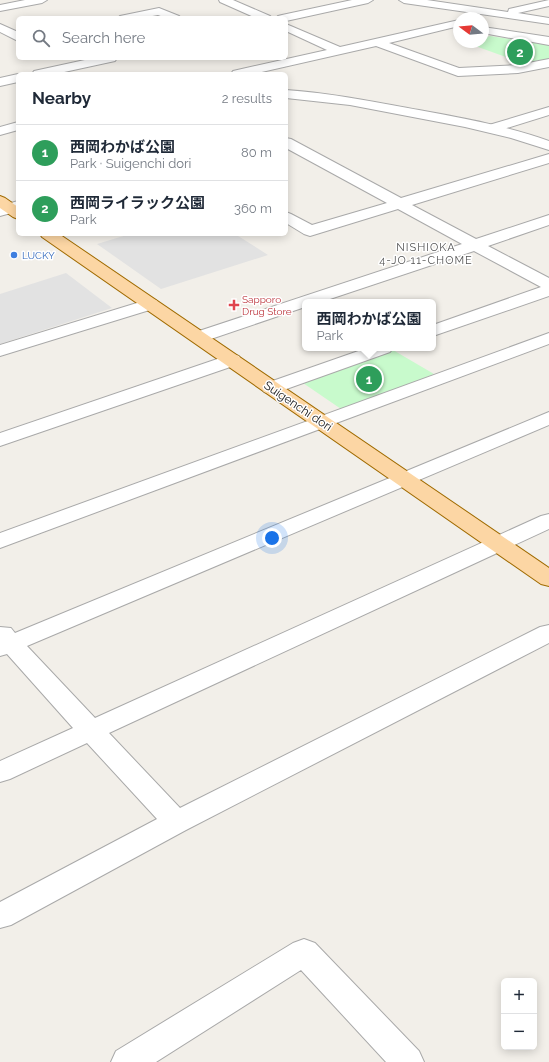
<!DOCTYPE html>
<meta charset="utf-8">
<style>
body{margin:0;font-family:Raleway,"Noto Sans JP",sans-serif;background:#f6f6f7;color:#1f2937}
.controls{position:absolute;right:12px;bottom:12px;display:grid;overflow:hidden;border-radius:6px;box-shadow:0 2px 10px #0003}
.controls button{width:36px;height:36px;display:grid;place-items:center;padding:0;border:0;border-bottom:1px solid #e0e1e3;background:#fff;color:#1f2937;font:20px sans-serif}
.compass{position:absolute;left:453px;top:12px;width:36px;height:36px;border-radius:50%;background:#fff;box-shadow:0 2px 10px #0003;rotate:286deg}
.you{position:absolute;left:272px;top:538px;width:14px;height:14px;margin:-10px;border:3px solid #fff;border-radius:50%;background:#1a73e8;box-shadow:0 0 0 6px #1a73e833}
.badge{display:grid;place-items:center;width:26px;height:26px;border-radius:50%;background:#d93025;color:#fff;font-size:13px;font-weight:700}
.pin{position:absolute;translate:-50% -50%;border:2px solid #fff;box-shadow:0 1px 4px #0006}
.popup{position:absolute;left:302px;top:299px;width:134px;height:52px;box-sizing:border-box;display:grid;place-content:center;border-radius:6px;background:#fff;filter:drop-shadow(0 1px 3px #0005);font-size:13px;white-space:nowrap;color:#747a83}
.popup b{font-size:15px;color:#1f2937}
.popup::after{content:'';position:absolute;left:50%;top:100%;margin-left:-8px;border:8px solid transparent;border-top-color:#fff}
.list{margin:0;padding:0;list-style:none}
h2{display:flex;justify-content:space-between;align-items:center;height:52px;margin:0;padding:0 16px;font-size:17px}
h2 small{font-size:13px;font-weight:400;color:#747a83}
.list li{display:grid;grid-template-columns:26px 1fr auto;gap:12px;align-items:center;box-sizing:border-box;height:56px;padding:0 16px;border-top:1px solid #e0e1e3}
.list b{display:block;font-size:15px;white-space:nowrap}
.list p{margin:0;font-size:13px;white-space:nowrap;color:#747a83}
.list em{font-size:13px;font-style:normal;color:#747a83}
.icon{flex:none;width:22px;height:22px;fill:none;stroke:currentColor;stroke-width:2;stroke-linecap:round;stroke-linejoin:round}
.map{position:relative;flex:none;width:549px;height:1062px;overflow:hidden}
.search{position:absolute;background:#fff;box-shadow:0 2px 10px #0003;left:16px;top:16px;width:272px;height:44px;display:flex;align-items:center;gap:10px;box-sizing:border-box;padding:0 14px;border-radius:6px;color:#747a83;font-size:15px}
.panel{position:absolute;background:#fff;box-shadow:0 2px 10px #0003;left:16px;top:72px;width:272px;height:164px;border-radius:6px}
.map>svg:first-child{display:block}
.park{fill:#c8facc}
.parking{fill:#e2e2e2}
.lines{fill:none;stroke-linecap:round;stroke-linejoin:round}
.minor-casing{stroke:#a9a9a9;stroke-width:2}
.tertiary-casing{stroke:#a9a9a9;stroke-width:2}
.primary-casing{stroke:#a06b00;stroke-width:2}
.minor{fill:#fff;fill-rule:evenodd}
.tertiary{fill:#fff;fill-rule:evenodd}
.primary{fill:#fcd6a4;fill-rule:evenodd}
.shop-dot{fill:#3f7fe0;stroke:#fff;stroke-width:1.5}
.health-dot{fill:#e0444e;stroke:#fff;stroke-width:1.5}
.labels{text-anchor:middle;dominant-baseline:central;stroke-width:3;stroke-linejoin:round;paint-order:stroke}
.far-shop-label{font-size:10px;fill:#366cbe;stroke:#fff;text-anchor:start}
.far-health-label{font-size:10px;fill:#be3a42;stroke:#fff;text-anchor:start}
.far-neighbourhood-label{font-size:11px;letter-spacing:1px;fill:#555;stroke:#fff}
.street-label{font-size:12px;fill:#222;stroke:#fff}
</style>
<div class="map">
<svg width="549" height="1062" viewBox="0 0 549 1062">
<rect width="100%" height="100%" fill="#f2efe9"/>
<path class="park" d="M490,36L549,45V59L525,64L467,43L483,42V38Z
M393,350L434,374L344,411L303,383Z"/>
<path class="parking" d="M130,234H235L268,255L161,289L97,244Z
M66,273L112,308L0,344V294Z"/>
<g class="lines">
<g class="minor-casing">
<path id="minor" d="M25,0H47L42,3L0,11V5Z
M219,0H233L270,16L272,18H256L220,2Z
M352,0H373L368,3L286,21V18H276L278,16L282,15Z
M399,0H427L508,12L509,9L549,0V6L518,13L549,18V24L404,3Z
M159,8L179,16L181,18H166L158,15L141,18H118L120,16Z
M459,20V26L389,43L459,68L518,65L549,59V67L518,73L458,76L376,46L253,74H231L233,71L327,50L286,31V24L340,47Z
M0,24L18,32V41L0,32Z
M483,27L549,37V45L483,33Z
M94,58H117L115,61L55,74H32L34,71Z
M18,74V82L0,86V78Z
M549,107V115L494,132L489,131L487,128L489,125Z
M286,138L291,139L401,198L549,154V163L412,205L476,239L549,215V225L488,246L549,278V296L433,336V325L541,287L474,251L321,302H305V307L205,341L199,342L193,341L190,337L193,333L462,244L398,209L310,236L304,234L286,223V212L291,214L312,225L387,203L286,148Z
M18,201V211L0,216V206Z
M150,299L156,300L159,304L156,308L0,356V345Z
M549,333V344L0,548V533Z
M367,348H393L390,352L278,392L271,394L264,392L261,388L264,384Z
M232,354L239,356L241,360L239,364L0,446V433Z
M549,412V425L27,646L95,718L541,516L549,514V529L109,733L180,808L540,627L549,625V643L186,830L11,925L0,928V902L157,819L87,743L10,779L0,782V761L73,728L7,654L0,656V627L11,628L15,633Z
M304,939L315,943L419,1051L424,1062H386L301,970L156,1062H111L116,1051L293,943Z"/>
</g>
<g class="tertiary-casing">
<path id="tertiary" d="M286,90C331,93 375,102 419,110C463,118 507,126 549,141V150L511,138L465,127L350,105L286,98Z
M18,122V130L0,135V127Z"/>
</g>
<g class="primary-casing">
<path id="primary" d="M0,196L5,198L18,207V219L13,217L0,208Z
M40,234H59L549,568V586L541,584L42,237Z"/>
</g>
<use href="#minor" class="minor"/>
<use href="#tertiary" class="tertiary"/>
<use href="#primary" class="primary"/>
</g>
<circle class="shop-dot" cx="14" cy="255" r="4"/>
<path class="health-dot" d="M232 299h4v4h4v4h-4v4h-4v-4h-4v-4h4z"/>
<g class="labels">
<g class="far-shop-label">
<text x="22" y="255">LUCKY</text>
</g>
<g class="far-health-label">
<text x="242" y="299">Sapporo<tspan x="242" dy="12">Drug Store</tspan></text>
</g>
<g class="far-neighbourhood-label">
<text x="426" y="247">NISHIOKA<tspan x="426" dy="13">4-JO 11-CHOME</tspan></text>
</g>
<g class="street-label">
<text transform="translate(298 406) rotate(34)">Suigenchi dori</text>
</g>
</g>
</svg>
<div class="controls">
<button>+</button>
<button>−</button>
</div>
<svg class="compass" viewBox="-18 -18 36 36"><path d="M0-13l5 13h-10z" fill="#e53935"/><path d="M0 13l5-13h-10z" fill="#747a83"/></svg>
<div class="you"></div>
<div class="pin badge" style="left:369px;top:379px;background:#2e9e5b">1</div>
<div class="popup"><b>西岡わかば公園</b>Park</div>
<div class="pin badge" style="left:520px;top:52px;background:#2e9e5b">2</div>
<div class="search"><svg class="icon" aria-label="search" viewBox="0 0 24 24"><circle cx="10" cy="10" r="6"/><path d="M15 15l6 6"/></svg>Search here</div>
<section class="panel">
<h2>Nearby<small>2 results</small></h2>
<ul class="list">
<li><span class="badge" style="background:#2e9e5b">1</span><div><b>西岡わかば公園</b><p>Park · Suigenchi dori</p></div><em>80 m</em></li>
<li><span class="badge" style="background:#2e9e5b">2</span><div><b>西岡ライラック公園</b><p>Park</p></div><em>360 m</em></li>
</ul>
</section>
</div>
